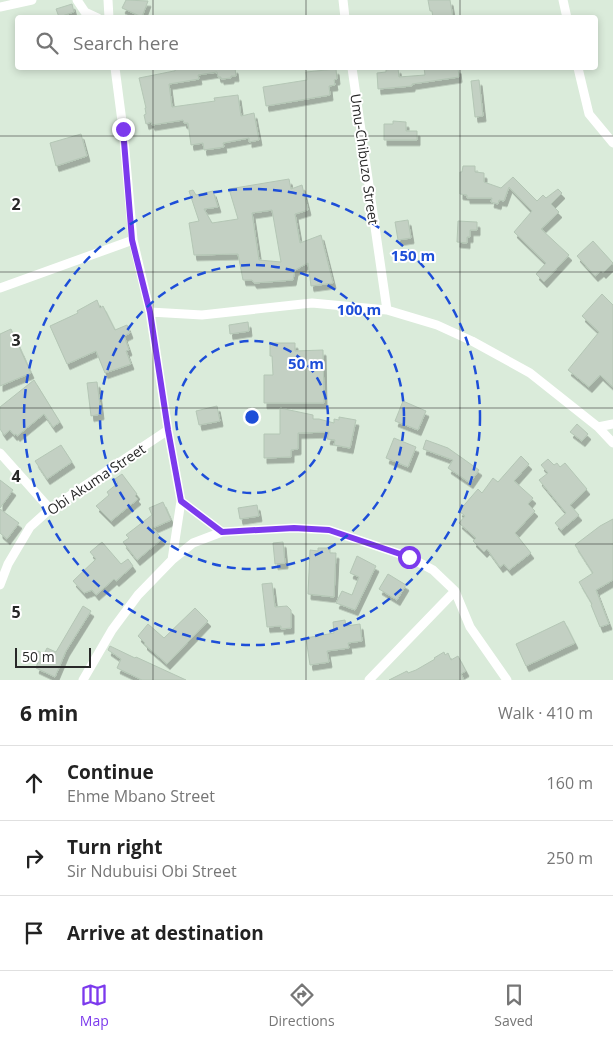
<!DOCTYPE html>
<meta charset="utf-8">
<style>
body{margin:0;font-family:"Open Sans",sans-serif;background:#f2f2f2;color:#222}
.scale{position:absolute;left:15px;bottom:12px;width:76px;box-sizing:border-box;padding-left:5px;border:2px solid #282828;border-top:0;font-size:14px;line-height:18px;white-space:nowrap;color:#282828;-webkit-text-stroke:4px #fff;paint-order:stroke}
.stop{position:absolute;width:15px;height:15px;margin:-11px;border:4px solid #7c3aed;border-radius:50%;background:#fff}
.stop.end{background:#7c3aed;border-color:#fff;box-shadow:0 1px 5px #0008}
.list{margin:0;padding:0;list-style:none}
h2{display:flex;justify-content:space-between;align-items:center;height:65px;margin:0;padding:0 20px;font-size:21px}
h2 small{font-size:16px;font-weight:400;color:#767676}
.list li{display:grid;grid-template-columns:32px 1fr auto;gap:15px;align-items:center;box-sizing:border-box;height:75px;padding:0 20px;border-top:1px solid #e0e0e0}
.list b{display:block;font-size:19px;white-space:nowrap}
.list p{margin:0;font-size:16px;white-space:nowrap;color:#767676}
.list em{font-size:16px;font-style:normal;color:#767676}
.icon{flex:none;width:28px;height:28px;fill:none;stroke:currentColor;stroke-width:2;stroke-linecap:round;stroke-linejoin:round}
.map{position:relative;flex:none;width:613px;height:680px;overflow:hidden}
.search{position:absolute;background:#fff;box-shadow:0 2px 8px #0003;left:15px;right:15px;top:15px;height:55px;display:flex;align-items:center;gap:12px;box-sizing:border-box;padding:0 18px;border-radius:5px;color:#767676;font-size:19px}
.sheet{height:290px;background:#fff}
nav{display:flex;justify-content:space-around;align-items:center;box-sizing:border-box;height:70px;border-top:1px solid #e0e0e0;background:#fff;font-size:14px;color:#767676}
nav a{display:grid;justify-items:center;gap:2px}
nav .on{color:#7c3aed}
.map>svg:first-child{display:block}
.building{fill:#c3d0c3;stroke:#b4c6b5;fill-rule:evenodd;filter:url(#shadow)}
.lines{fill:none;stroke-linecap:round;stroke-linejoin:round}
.minor{stroke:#fff;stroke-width:9}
.route{stroke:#7c3aed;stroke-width:6}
.grid{fill:none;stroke:#282828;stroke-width:1;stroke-opacity:0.55}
.ring{fill:none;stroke:#1d4ed8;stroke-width:2.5;stroke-dasharray:9 6}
.labels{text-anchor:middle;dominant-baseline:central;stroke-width:4;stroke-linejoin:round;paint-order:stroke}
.street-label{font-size:14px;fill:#282828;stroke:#fff}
.grid-label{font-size:16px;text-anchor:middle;font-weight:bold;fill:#282828;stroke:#fff;stroke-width:4;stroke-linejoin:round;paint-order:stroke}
.centre{fill:#1d4ed8;stroke:#fff;stroke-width:2.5}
.ring-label{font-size:15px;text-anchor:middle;font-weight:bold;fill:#1d4ed8;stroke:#fff;stroke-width:4;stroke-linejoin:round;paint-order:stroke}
</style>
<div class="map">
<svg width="613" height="680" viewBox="0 0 613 680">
<defs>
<filter id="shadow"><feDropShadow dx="3" dy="5.5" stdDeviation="0" flood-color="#0004"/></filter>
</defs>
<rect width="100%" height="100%" fill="#daebda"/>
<path class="building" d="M126,0L148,1L142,17L122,8Z
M428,0H450L453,18H433L432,11H430Z
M72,4L74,12L59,17L56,9Z
M175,68H235L236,76H231V78L221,79V77H218L217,72L198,75L199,79L169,84L172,107L215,101L214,98L238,95L241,116L254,113L259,140L249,142V138L223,143L224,147L204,150L203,143L191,145L188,123H184L183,120L152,125L151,122L146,124L144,115L146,114L145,108H146L139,78L174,71H175Z
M398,68L399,77L425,75L424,68H446V69L458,68L459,77L412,84V86L378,89L377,73L386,72V70Z
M336,69L337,79L334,80L335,85L329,86L330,95L266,106L263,87L307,80L306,72Z
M479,80L483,116L475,117L471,81Z
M393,121L406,122V131H417V140H384V124H393Z
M81,134L87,156L56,166L50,143Z
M463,166H475V172L484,173V182L501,188L513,177L537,201L543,195L546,198L558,189L562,193L551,204L559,212L541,229L569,255L544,282L536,274L546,263L514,232L532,211L509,187L504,201L499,200L498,204L491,202L492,198H467V195L460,194V172H462Z
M289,179L291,189L302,185L308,210L295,214L300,243L321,235L333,283L311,286L308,263L295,270L293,280L254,283L252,280H243L238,254L194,255L189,223L199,221L189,191L193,190L196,195L213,191L218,207L204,209L212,223L238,219L229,189ZM272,210L281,262L259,260L252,213Z
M408,220L411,238L398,240L395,222Z
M458,221L477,222V230H470V237H467V243L457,242Z
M593,241L613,263L603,273L601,271L595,276L577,256Z
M602,294L613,305V387L600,375L589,387L568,370L599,332L582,316Z
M97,300L100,308L103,306L115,330L127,325L130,333L124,336L129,350L126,351L131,364L105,373L96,351L67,364L50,326L78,313L77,311Z
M248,322L249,331L230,334L229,325Z
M11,329L31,373L0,386V334Z
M270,343H295V351L323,350L324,403H264V375H273L272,356H270Z
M34,380L60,422L53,427L44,414L17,436L16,434L14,435L10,430L4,435L0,429V407Z
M97,382L101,414L91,416L87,383Z
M403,401L426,411L418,430L395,421Z
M217,406L220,421L199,425L196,411Z
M280,408L313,415V419H319L334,423V419L339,420V417L356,420L350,448L334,445L335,440L327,439L329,432L298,433V449L291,450V457L264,458V434H280Z
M577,424L588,434L582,441L570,432Z
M394,438L416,447L408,467L386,458Z
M426,440L448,448L479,470L470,483L448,468L453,460L423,449Z
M61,445L72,462L47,479L35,461Z
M521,456L529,464L514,481L533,498L528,504L535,511L515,533L531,553L509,570L504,564L500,567L487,549L484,552L473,541L476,538L459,523L465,516L459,511L478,489L482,493L493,478L498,482Z
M548,459L554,465L557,463L560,467L565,463L587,489L570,505L579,515L561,530L555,523L566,513L539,480L548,473L541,465Z
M122,474L137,494L135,496L138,499L111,521L96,506L109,495L107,492L118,483L115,479Z
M0,480L13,490L0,508Z
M163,502L171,520L153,528L162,539L137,560L123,542L129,538L126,535L152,515L149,508Z
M257,505L259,516L240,519L238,508Z
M0,509L19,523L7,539L0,533Z
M613,519V580L596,590L609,624L600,627L591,605L592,604L579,582L593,573L575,545L600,526Z
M102,542L121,564L128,559L133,566L116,581L114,579L96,595L92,590L84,593L73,581L96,559L90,552Z
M283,542L285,563L275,564L273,543Z
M318,548H330V553H336L334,597L308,594L310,550L318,551Z
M357,556L376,566L355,610L336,603L342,591L352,595L359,577L350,573Z
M388,574L406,585L397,600L379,589Z
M272,583L275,607L287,606L291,610V628L281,629V626L267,627L262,584Z
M83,606L91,611L66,651L55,677L36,668L38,662L34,660L38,651L44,654L47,648L56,652Z
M195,608L208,621L167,664L144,644L145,643L138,636L148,624L164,638Z
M345,620L346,626L360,624L362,641L348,643L349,648L327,651L329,662L310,665L306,638L334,633L333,622Z
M564,621L575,643L526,666L516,644Z
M110,646L135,658L136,657L186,680H142L117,668L121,659L108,650Z
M444,652L445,655L448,653L451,660L458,656L466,671L461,674L464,680H389L407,671L408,673L416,670L435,659L434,658Z"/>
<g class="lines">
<path class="minor" d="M77,0L85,12L98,18
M108,0L109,18
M343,0L345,18
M563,0L567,18
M0,7L32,0
M352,68L387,310
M578,68L589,114L613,143
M0,288L133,240
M150,312L202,315L312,303L387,310L437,325L472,341L530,373L598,427L613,443
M598,427L613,424
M0,453L50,509
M181,501L222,532L294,528L329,530L409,557L433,570L455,591L470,627L507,680
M172,560L193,543L222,532
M0,585L8,564L30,527L50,509L168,430
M83,680L112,630L138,595L172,560L181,501L168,430L150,312L133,240L123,129L115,68
M369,680L455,591"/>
</g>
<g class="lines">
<path class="route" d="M123,129L132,240L150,312L168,430L181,501L222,532L294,528L329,530L409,557"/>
</g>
<path class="grid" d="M153,0V18M306,0V18M460,0V18M153,68V680M306,68V680M460,68V680M0,136H613M0,272H613M0,408H613M0,544H613"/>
<g class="ring">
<circle cx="252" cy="417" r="76"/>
<circle cx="252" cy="417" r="152"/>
<circle cx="252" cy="417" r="228"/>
</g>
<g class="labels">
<g class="street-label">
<text transform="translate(365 159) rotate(82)">Umu-Chibuzo Street</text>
<text transform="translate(96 479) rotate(-34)">Obi Akuma Street</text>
</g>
</g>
<g class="grid-label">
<text x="16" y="210">2</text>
<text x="16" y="346">3</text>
<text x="16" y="482">4</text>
<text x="16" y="618">5</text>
</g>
<circle cx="252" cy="417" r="8" class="centre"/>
<g class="ring-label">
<text x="413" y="261">150 m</text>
<text x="359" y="315">100 m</text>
<text x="306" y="369">50 m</text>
</g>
</svg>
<div class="scale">50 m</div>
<div class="stop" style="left:409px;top:557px"></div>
<div class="stop end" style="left:123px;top:129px"></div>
<div class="search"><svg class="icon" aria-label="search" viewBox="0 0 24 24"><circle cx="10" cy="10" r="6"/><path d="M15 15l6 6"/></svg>Search here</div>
</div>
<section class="sheet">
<h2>6 min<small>Walk · 410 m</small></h2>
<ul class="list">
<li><svg class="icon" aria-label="ahead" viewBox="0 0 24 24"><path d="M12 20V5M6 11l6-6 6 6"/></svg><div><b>Continue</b><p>Ehme Mbano Street</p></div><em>160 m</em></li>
<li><svg class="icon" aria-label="right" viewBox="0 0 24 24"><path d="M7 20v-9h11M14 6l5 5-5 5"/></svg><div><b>Turn right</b><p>Sir Ndubuisi Obi Street</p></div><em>250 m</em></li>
<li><svg class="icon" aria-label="arrive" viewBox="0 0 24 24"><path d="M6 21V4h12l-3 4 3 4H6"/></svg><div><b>Arrive at destination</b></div></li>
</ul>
</section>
<nav>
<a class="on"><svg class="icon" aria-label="map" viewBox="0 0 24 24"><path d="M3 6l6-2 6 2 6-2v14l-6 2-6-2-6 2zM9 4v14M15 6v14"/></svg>Map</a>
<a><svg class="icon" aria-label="directions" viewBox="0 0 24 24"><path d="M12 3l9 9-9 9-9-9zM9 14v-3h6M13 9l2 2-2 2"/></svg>Directions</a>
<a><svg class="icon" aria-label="saved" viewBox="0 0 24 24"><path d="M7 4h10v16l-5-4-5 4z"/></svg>Saved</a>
</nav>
